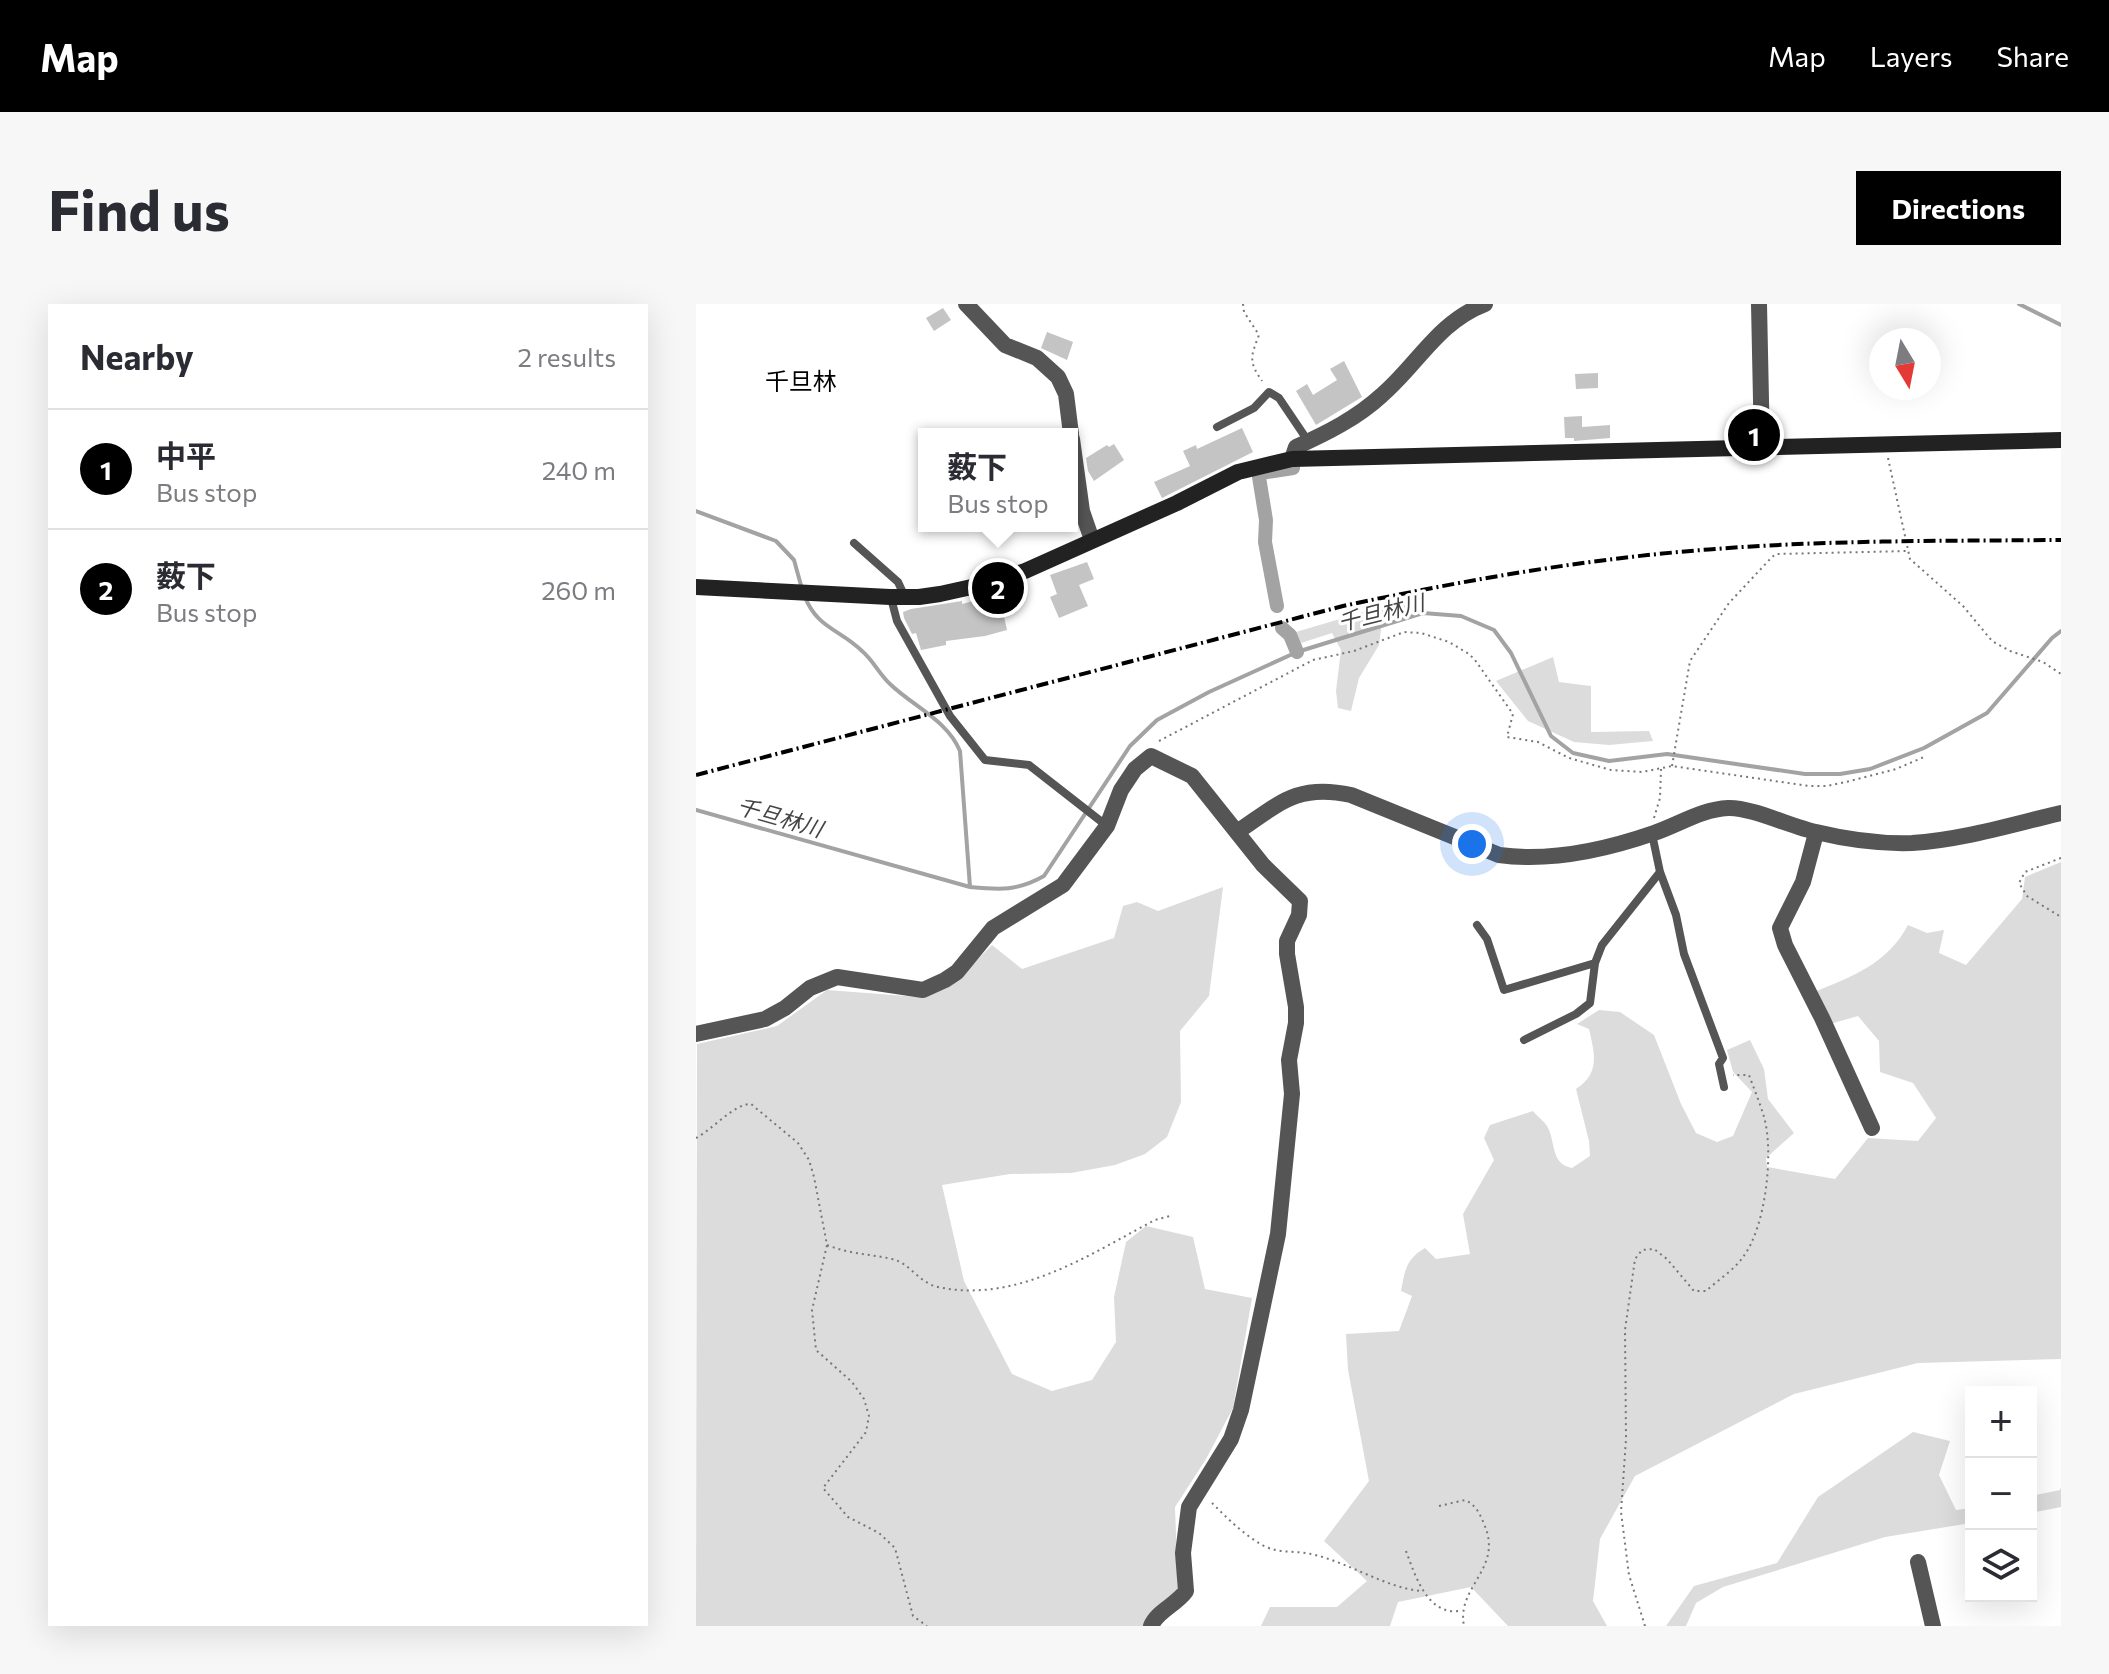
<!DOCTYPE html>
<meta charset="utf-8">
<style>
body{margin:0;font-family:Commissioner,"Noto Sans JP",sans-serif;background:#f7f7f7;color:#2b2b33}
.controls{position:absolute;right:24px;bottom:24px;display:grid;overflow:hidden;border-radius:0px;box-shadow:0 8px 32px #0002}
.controls button{width:72px;height:72px;display:grid;place-items:center;padding:0;border:0;border-bottom:2px solid #e1e1e2;background:#fff;color:#2b2b33;font:40px sans-serif}
.compass{position:absolute;left:1173px;top:24px;width:72px;height:72px;border-radius:50%;background:#fff;box-shadow:0 8px 32px #0002;rotate:170deg}
.you{position:absolute;left:776px;top:540px;width:28px;height:28px;margin:-20px;border:6px solid #fff;border-radius:50%;background:#1a73e8;box-shadow:0 0 0 12px #1a73e833}
.badge{display:grid;place-items:center;width:52px;height:52px;border-radius:50%;background:#000;color:#fff;font-size:26px;font-weight:700}
.pin{position:absolute;translate:-50% -50%;border:4px solid #fff;box-shadow:0 2px 8px #0006}
.popup{position:absolute;left:222px;top:124px;width:160px;height:104px;box-sizing:border-box;display:grid;place-content:center;border-radius:0px;background:#fff;filter:drop-shadow(0 2px 6px #0005);font-size:26px;white-space:nowrap;color:#7c7c81}
.popup b{font-size:30px;color:#2b2b33}
.popup::after{content:'';position:absolute;left:50%;top:100%;margin-left:-16px;border:16px solid transparent;border-top-color:#fff}
.list{margin:0;padding:0;list-style:none}
h2{display:flex;justify-content:space-between;align-items:center;height:104px;margin:0;padding:0 32px;font-size:34px}
h2 small{font-size:26px;font-weight:400;color:#7c7c81}
.list li{display:grid;grid-template-columns:52px 1fr auto;gap:24px;align-items:center;box-sizing:border-box;height:120px;padding:0 32px;border-top:2px solid #e1e1e2}
.list b{display:block;font-size:30px;white-space:nowrap}
.list p{margin:0;font-size:26px;white-space:nowrap;color:#7c7c81}
.list em{font-size:26px;font-style:normal;color:#7c7c81}
.icon{flex:none;width:44px;height:44px;fill:none;stroke:currentColor;stroke-width:2;stroke-linecap:round;stroke-linejoin:round}
.map{position:relative;flex:none;width:1365px;height:1322px;overflow:hidden;border-radius:0px}
header{display:flex;align-items:center;gap:48px;box-sizing:border-box;height:112px;padding:0 40px;background:#000;color:#fff}
header strong{font-size:38px}
nav{display:flex;gap:44px;margin-inline-start:auto;font-size:28px}
.intro{display:flex;align-items:center;justify-content:space-between;box-sizing:border-box;height:192px;padding:0 48px}
h1{margin:0;font-size:56px}
.button{padding:20px 36px;border-radius:0px;background:#000;color:#fff;font-size:28px;font-weight:700}
main{display:flex;gap:48px;padding:0 48px}
aside{flex:1;background:#fff;border-radius:0px;box-shadow:0 8px 32px #0002}
.map>svg:first-child{display:block}
.green{fill:#dcdcdc}
.lines{fill:none;stroke-linecap:round;stroke-linejoin:round}
.stream{stroke:#a3a3a3;stroke-width:4}
.canal{stroke:#a3a3a3;stroke-width:14}
.building{fill:#c4c4c4}
.path{stroke:#777;stroke-width:2;stroke-dasharray:2 4;stroke-linecap:butt}
.lane{stroke:#555;stroke-width:8}
.street{stroke:#555;stroke-width:16}
.secondary{stroke:#222;stroke-width:16}
.rail{stroke:#000;stroke-width:4;stroke-dasharray:12 4 2 4;stroke-linecap:butt}
.labels{text-anchor:middle;dominant-baseline:central;stroke-width:6;stroke-linejoin:round;paint-order:stroke}
.water-label{font-size:22px;font-style:italic;fill:#444;stroke:#fff}
.quarter-label{font-size:24px;fill:#000;stroke:#fff}
</style>
<header>
<strong>Map</strong>
<nav><a>Map</a><a>Layers</a><a>Share</a></nav>
</header>
<div class="intro"><h1>Find us</h1><a class="button">Directions</a></div>
<main>
<aside>
<h2>Nearby<small>2 results</small></h2>
<ul class="list">
<li><span class="badge">1</span><div><b>中平</b><p>Bus stop</p></div><em>240 m</em></li>
<li><span class="badge">2</span><div><b>薮下</b><p>Bus stop</p></div><em>260 m</em></li>
</ul>
</aside>
<div class="map">
<svg width="1365" height="1322" viewBox="0 0 1365 1322">
<rect width="100%" height="100%" fill="#fff"/>
<path class="green" d="M715,294L717,303L687,310L683,341L663,374L655,407L642,404L640,387L645,346L636,329L605,339L600,328Z
M857,353L863,378L895,382V428L953,427L957,437L913,441L878,438L832,417L800,377Z
M1365,558V1055L1222,1059L1098,1090L939,1172L904,1235L897,1297L911,1322H812L775,1283L702,1298L694,1322H565L574,1303H641L671,1277L628,1237L673,1177L652,1066L650,1030L703,1027L716,992L705,987C709,966 710,955 729,944L740,955L774,950L767,910L798,856L788,834L794,821L837,807C841,812 848,817 851,822C860,837 854,860 876,864L894,852L893,837L880,785C904,769 899,751 893,725L881,720L903,706L924,708L958,731L985,800L1000,829L1021,838L1037,832L1056,788L1037,768L1031,746L1054,736L1068,765L1072,795L1098,829L1070,854L1071,863L1139,875L1172,834L1222,837L1240,814L1217,779L1184,768L1183,737L1162,712L1134,720L1118,688C1156,673 1192,659 1212,621L1231,629L1248,626L1243,649L1270,661L1326,595L1329,573Z
M527,583L513,692L484,727L485,798L471,833L449,850L419,861L375,869L314,870L246,881L268,977L316,1070L356,1087L396,1076L420,1038L418,993L430,938L450,922L497,933L509,985L556,994L537,1104L510,1155L479,1203L482,1285L461,1311L465,1322H0L1,740L81,722L131,686L223,693L256,681L296,641L326,665L418,634L427,602L441,598L462,607Z
M1217,1128L1254,1137L1243,1171L1260,1206L1275,1204V1219L1189,1233L1027,1283L1000,1299L990,1322H970L998,1282L1081,1259L1122,1193Z
M1365,1183V1203L1335,1209V1192L1364,1186Z"/>
<g class="lines">
<path class="stream" d="M1323,0L1365,21
M0,207L80,237L98,256L106,285
M109,293C121,324 145,326 166,347C177,356 183,370 194,380C218,403 251,416 264,447L274,583
M0,506L274,583C305,586 321,587 348,572L434,442L461,416L513,388L601,348L727,309L765,312L798,326L815,349L855,432L877,449L913,457L971,450L1109,470H1144L1174,465L1228,444L1291,409L1356,334L1365,327"/>
<path class="canal" d="M581,302L569,238L570,216L563,173L565,169L597,164
M586,324L594,331L601,348"/>
</g>
<path class="building" d="M247,4L255,16L238,27L230,14Z
M351,28L377,38L371,56L345,44Z
M648,57L666,93L620,121L600,87L611,80L617,91L641,76L634,65Z
M902,69V84L880,85L879,70Z
M886,112V123L914,121V134L878,137V134H869L868,113Z
M546,124L557,148L466,194L458,178L494,162L487,147L500,141L501,145Z
M418,140L428,156L398,177L392,167L390,154L411,141L413,143Z
M391,258L398,275L383,281L392,302L363,314L354,293L361,290L354,271Z
M303,290L311,326L289,332L250,337V341L225,346L220,329L216,330L208,314L207,308L215,305L266,297V300Z"/>
<g class="lines">
<path class="path" d="M547,0L548,8L563,31C555,52 552,57 566,77
M1192,154L1214,255L1267,302L1296,337L1314,347L1347,358L1365,370
M463,437L617,356L658,347L708,328L725,329L753,338L773,350L779,356L817,410L811,433L842,438L873,454L915,466L946,468L976,462L1113,482H1131L1154,477L1200,465L1228,453
M976,462L994,357L1033,299L1076,253L1080,250L1213,247
M958,514L964,494L965,465
M1365,554L1329,568L1323,579L1331,592L1365,613
M0,834C16,826 39,799 55,800L102,839L113,856L118,873L131,941L116,1006L120,1046L156,1078L168,1095L173,1112L170,1128L127,1184L152,1213L183,1229L199,1244L217,1312L231,1322
M131,941C153,950 174,950 196,955C214,959 223,979 242,983C321,1000 394,950 459,916L474,912
M516,1199C532,1215 548,1231 568,1242C582,1249 596,1247 610,1249C650,1256 690,1285 727,1287
M743,1202L769,1196C780,1201 784,1210 788,1220C808,1265 760,1282 768,1322
M710,1247C719,1271 731,1311 763,1307
M949,1322L933,1271L925,1208L930,1135L929,1026L939,955L946,946L958,945L971,955L998,987H1010C1022,976 1038,966 1047,953C1070,923 1078,848 1068,813C1064,799 1058,785 1053,771H1037"/>
<path class="lane" d="M521,123L558,104L573,88L583,94L612,137
M158,239L202,278L209,293
M195,294L201,317L254,412L289,456L333,461L411,522
M956,530L964,568L980,611L988,650L1027,754L1023,760L1028,783
M781,621L791,635L808,686L899,659
M828,736L880,710L894,699L899,659L906,641L964,568"/>
<path class="street" d="M270,0L309,41L341,54L362,73L370,90L375,130
M1063,0L1066,144
M376,135L386,207L396,236
M596,155L600,143C631,129 661,114 686,91C722,60 742,18 789,0
M541,528C583,500 601,479 655,491L803,551C854,558 909,546 958,529C982,521 1006,505 1032,504C1055,503 1096,523 1120,528C1149,535 1186,540 1216,539C1266,536 1317,520 1365,509
M1120,529L1107,578L1084,624L1089,641L1126,714L1176,824
M0,730L69,715L89,704L114,684L141,673L227,686L249,676L261,668L297,624L367,581L411,522L425,486L439,465L455,452L496,472L567,561L604,597L603,611L591,637V650L600,703V719L593,756L596,790L582,930L545,1106L535,1135L493,1203L487,1249L490,1287C480,1301 461,1307 455,1322
M1222,1258L1237,1322"/>
<path class="secondary" d="M0,283L194,293H223L244,290L289,280L329,267L481,199L542,168L596,155L1365,136"/>
<path class="rail" d="M0,471L647,302C770,276 894,254 1019,245C1134,236 1250,237 1365,236"/>
</g>
<g class="labels">
<g class="water-label">
<text transform="translate(685 308) rotate(-14)">千旦林川</text>
<text transform="translate(84 513) rotate(16)">千旦林川</text>
</g>
<g class="quarter-label">
<text x="105" y="76">千旦林</text>
</g>
</g>
</svg>
<div class="controls">
<button>+</button>
<button>−</button>
<button><svg class="icon" aria-label="layers" viewBox="0 0 24 24"><path d="M12 4l9 5-9 5-9-5zM3 14l9 5 9-5"/></svg></button>
</div>
<svg class="compass" viewBox="-18 -18 36 36"><path d="M0-13l5 13h-10z" fill="#e53935"/><path d="M0 13l5-13h-10z" fill="#7c7c81"/></svg>
<div class="you"></div>
<div class="pin badge" style="left:1058px;top:131px">1</div>
<div class="pin badge" style="left:302px;top:284px">2</div>
<div class="popup"><b>薮下</b>Bus stop</div>
</div>
</main>
